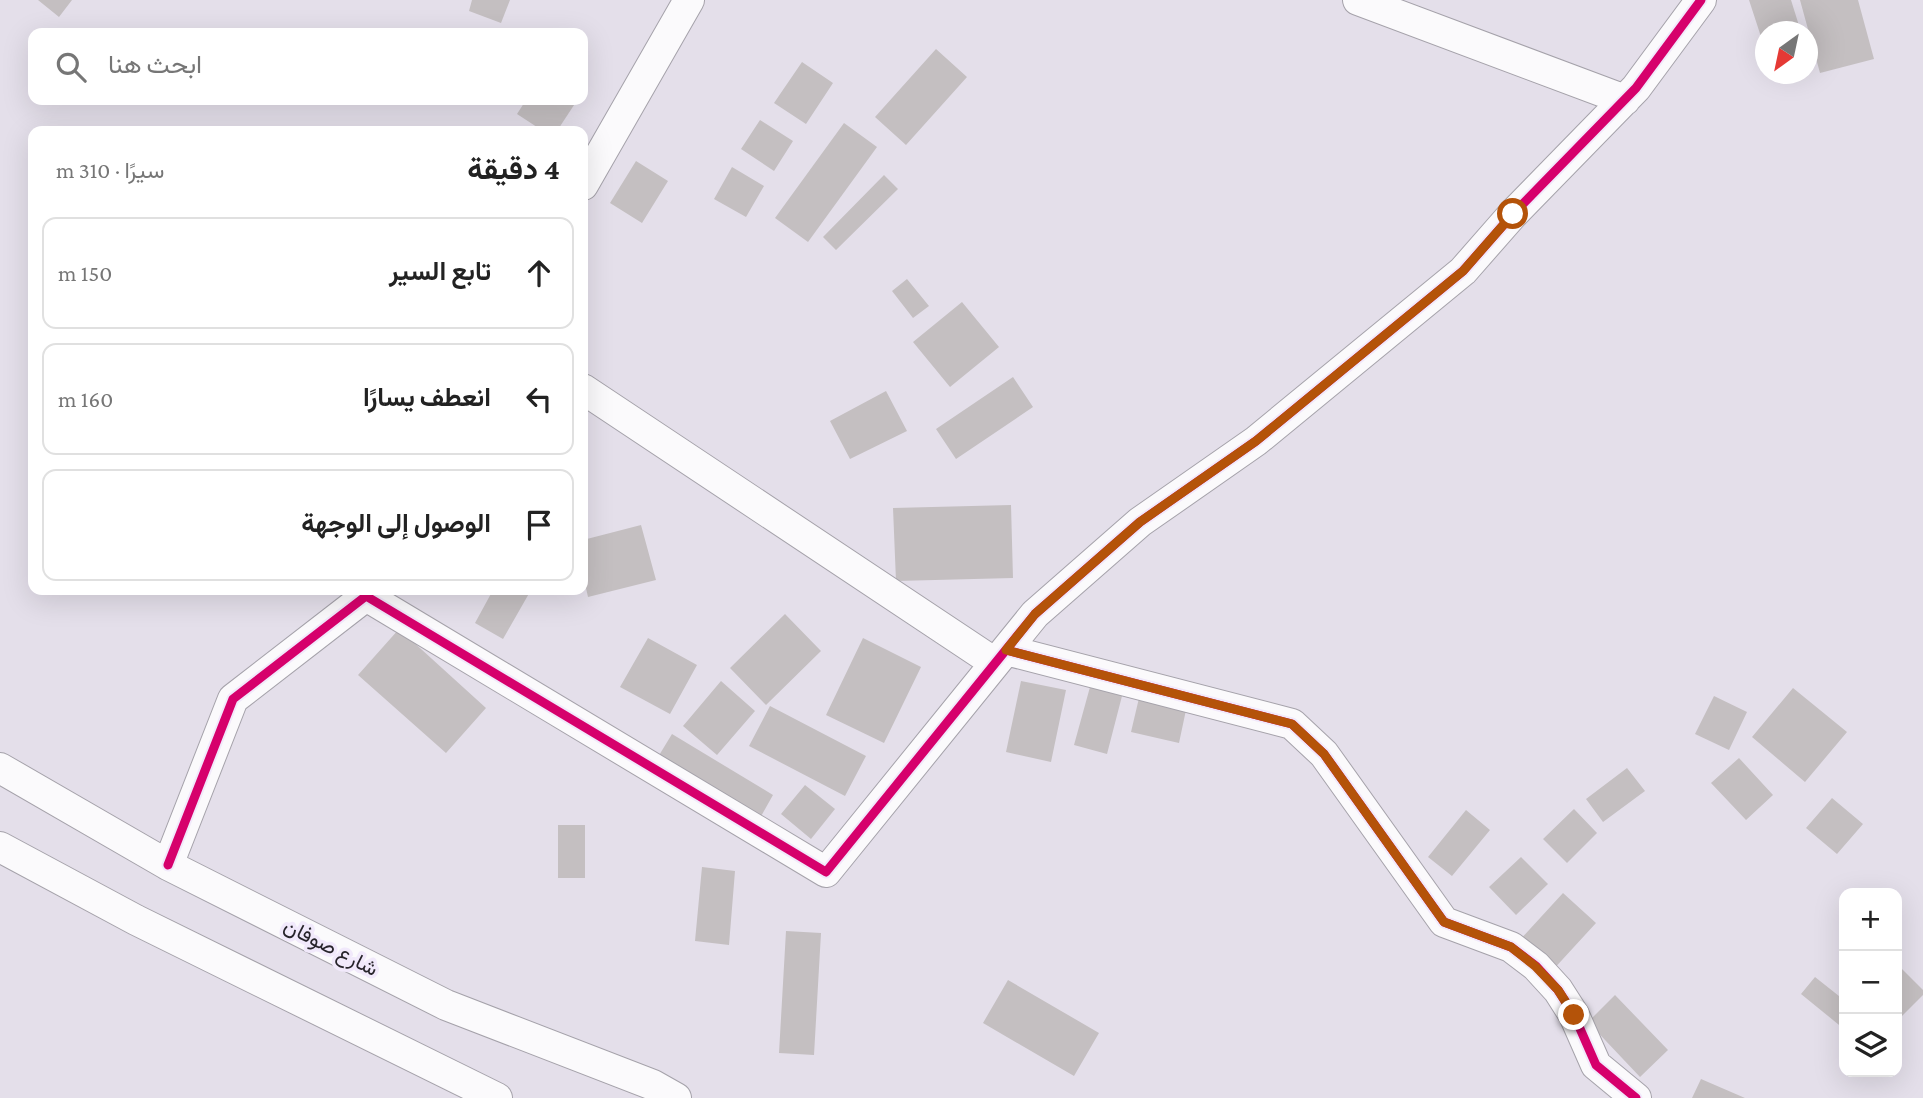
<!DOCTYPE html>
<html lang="ar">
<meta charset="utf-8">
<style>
body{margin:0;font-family:"Crimson Pro",Vazirmatn,serif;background:#f2f2f2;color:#222;direction:rtl}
.controls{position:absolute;right:21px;bottom:21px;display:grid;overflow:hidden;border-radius:14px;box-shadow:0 7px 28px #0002}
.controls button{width:63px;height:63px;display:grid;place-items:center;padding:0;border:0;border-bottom:2px solid #e0e0e0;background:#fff;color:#222;font:35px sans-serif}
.compass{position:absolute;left:1755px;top:21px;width:63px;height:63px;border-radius:50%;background:#fff;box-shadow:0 7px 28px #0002;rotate:213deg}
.stop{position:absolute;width:21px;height:21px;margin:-16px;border:5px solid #b45309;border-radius:50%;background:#fff}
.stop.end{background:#b45309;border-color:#fff;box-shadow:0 2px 7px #0008}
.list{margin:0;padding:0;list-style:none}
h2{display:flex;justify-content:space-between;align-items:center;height:91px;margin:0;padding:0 28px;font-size:30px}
h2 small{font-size:23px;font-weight:400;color:#767676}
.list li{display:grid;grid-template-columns:46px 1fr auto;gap:21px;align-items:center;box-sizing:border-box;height:112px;margin:0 14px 14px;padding:0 14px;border:2px solid #e0e0e0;border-radius:14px}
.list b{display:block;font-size:26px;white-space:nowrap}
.list em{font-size:23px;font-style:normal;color:#767676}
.icon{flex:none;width:38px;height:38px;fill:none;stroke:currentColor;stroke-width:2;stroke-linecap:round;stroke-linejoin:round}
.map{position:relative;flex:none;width:1923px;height:1098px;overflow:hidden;direction:ltr}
.search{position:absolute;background:#fff;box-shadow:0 7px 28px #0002;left:28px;top:28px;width:560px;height:77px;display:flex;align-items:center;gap:18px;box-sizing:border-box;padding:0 24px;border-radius:14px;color:#767676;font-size:26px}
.panel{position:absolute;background:#fff;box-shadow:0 7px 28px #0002;left:28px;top:126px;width:560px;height:469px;border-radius:14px;direction:rtl}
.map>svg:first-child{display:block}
.building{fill:#c4bfc1}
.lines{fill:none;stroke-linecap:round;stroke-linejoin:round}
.minor-casing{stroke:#a5a2aa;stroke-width:32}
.minor{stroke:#fbfafc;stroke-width:30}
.cycleway-casing{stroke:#f1e9fb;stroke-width:13}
.cycleway{stroke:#d6006c;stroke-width:9}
.route{stroke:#b45309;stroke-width:9}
.labels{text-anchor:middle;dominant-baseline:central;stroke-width:7;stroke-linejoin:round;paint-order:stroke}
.street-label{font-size:21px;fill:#27242b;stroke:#f1e9fb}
</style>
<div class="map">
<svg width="1923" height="1098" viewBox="0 0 1923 1098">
<rect width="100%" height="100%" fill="#e4dfea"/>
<path class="building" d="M38,0H72L59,17Z
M472,0H510L501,23L469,11Z
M1749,0H1791L1801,32H1766L1765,49Z
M1800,0H1858L1874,59L1820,73Z
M936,49L967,77L906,145L875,117Z
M802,62L833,83L806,124L774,103Z
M526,100H572L576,102L557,131H543L517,114Z
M760,120L793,141L774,171L741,149Z
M844,123L877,147L808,242L775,218Z
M636,161L668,181L642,223L610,203Z
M732,167L764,186L746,217L714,199Z
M884,175L898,189L836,250L823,237Z
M907,279L929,306L913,318L892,291Z
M962,302L999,347L950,387L913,342Z
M1013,377L1033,407L956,459L936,429Z
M886,391L907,431L850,459L830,421Z
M1011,505L1013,578L896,581L893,508Z
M641,525L656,580L588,597L583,575V540Z
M493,590H531L503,639L475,623Z
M785,614L821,651L766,705L730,668Z
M399,629L486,708L446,753L358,675Z
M648,638L697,665L670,714L620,687Z
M863,638L921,667L884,743L826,715Z
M721,681L755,711L717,755L683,726Z
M1021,681L1066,690L1051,762L1006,752Z
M1090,687L1122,696L1107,754L1074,745Z
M1793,688L1847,732L1805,782L1752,737Z
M1714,696L1747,712L1729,750L1695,734Z
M1139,698L1186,710L1179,743L1131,732Z
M770,706L866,756L845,796L749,746Z
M672,734L773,795L760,818L658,757Z
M1739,758L1773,795L1746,820L1711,783Z
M1627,768L1645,791L1603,822L1586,799Z
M805,785L835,809L811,839L781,814Z
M1832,798L1863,824L1837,854L1806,828Z
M1574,809L1597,833L1567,863L1543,839Z
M1466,810L1490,830L1452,876L1428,857Z
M558,825H585V878H558Z
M1521,857L1548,884L1516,915L1489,887Z
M702,867L735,871L729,945L695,941Z
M1563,893L1596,923L1551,972L1518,942Z
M786,931L821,933L814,1055L779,1053Z
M1897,964L1923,990V995L1899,1019L1897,1017Z
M1815,977L1844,1000V1029L1801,994Z
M1008,980L1099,1033L1074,1076L983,1023Z
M1615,995L1668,1050L1640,1077L1588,1022Z
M1701,1079L1745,1098H1692Z"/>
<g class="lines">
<g class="minor-casing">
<path id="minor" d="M1358,0L1625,100
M583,185L689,0
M583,389L995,663
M1006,650L1292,724L1324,754L1444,922L1511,947L1536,966L1558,990L1574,1015L1596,1065L1636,1098
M0,768L168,865L446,1005L653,1085L676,1098
M0,847L136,920L497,1098
M168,865L233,699L366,596L826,872L1035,614L1140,522L1256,441L1463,271L1513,214L1636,88L1701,0"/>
</g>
<use href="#minor" class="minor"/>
<g class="cycleway-casing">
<path id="cycleway" d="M1006,650L1292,724L1324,754L1444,922L1511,947L1536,966L1558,990L1574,1015L1596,1065L1636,1098
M168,865L233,699L366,596L826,872L1035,614L1140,522L1256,441L1463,271L1513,214L1636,88L1701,0"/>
</g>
<use href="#cycleway" class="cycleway"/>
</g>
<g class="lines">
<path class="route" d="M1513,214L1463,271L1256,441L1140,522L1035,614L1006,650L1292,724L1324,754L1444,922L1511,947L1535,966L1558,990L1574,1015"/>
</g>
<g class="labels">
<g class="street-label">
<text transform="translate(331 947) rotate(27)">شارع صوفان</text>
</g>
</g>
</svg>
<div class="controls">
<button>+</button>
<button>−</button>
<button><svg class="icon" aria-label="layers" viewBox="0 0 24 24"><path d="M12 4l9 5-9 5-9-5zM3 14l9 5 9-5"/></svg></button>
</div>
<svg class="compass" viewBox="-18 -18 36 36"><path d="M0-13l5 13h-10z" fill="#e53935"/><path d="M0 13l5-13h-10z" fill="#767676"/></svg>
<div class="stop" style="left:1513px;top:214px"></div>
<div class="stop end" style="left:1574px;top:1015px"></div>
<div class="search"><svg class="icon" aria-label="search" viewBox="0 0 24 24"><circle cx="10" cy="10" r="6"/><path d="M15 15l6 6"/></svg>ابحث هنا</div>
<section class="panel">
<h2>4 دقيقة<small>سيرًا · 310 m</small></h2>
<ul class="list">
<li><svg class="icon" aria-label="ahead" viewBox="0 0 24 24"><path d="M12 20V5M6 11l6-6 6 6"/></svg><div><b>تابع السير</b></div><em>150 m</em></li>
<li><svg class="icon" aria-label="left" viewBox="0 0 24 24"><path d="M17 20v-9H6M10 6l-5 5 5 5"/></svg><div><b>انعطف يسارًا</b></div><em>160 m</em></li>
<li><svg class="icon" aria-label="arrive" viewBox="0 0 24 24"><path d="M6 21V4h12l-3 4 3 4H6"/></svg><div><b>الوصول إلى الوجهة</b></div></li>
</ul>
</section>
</div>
